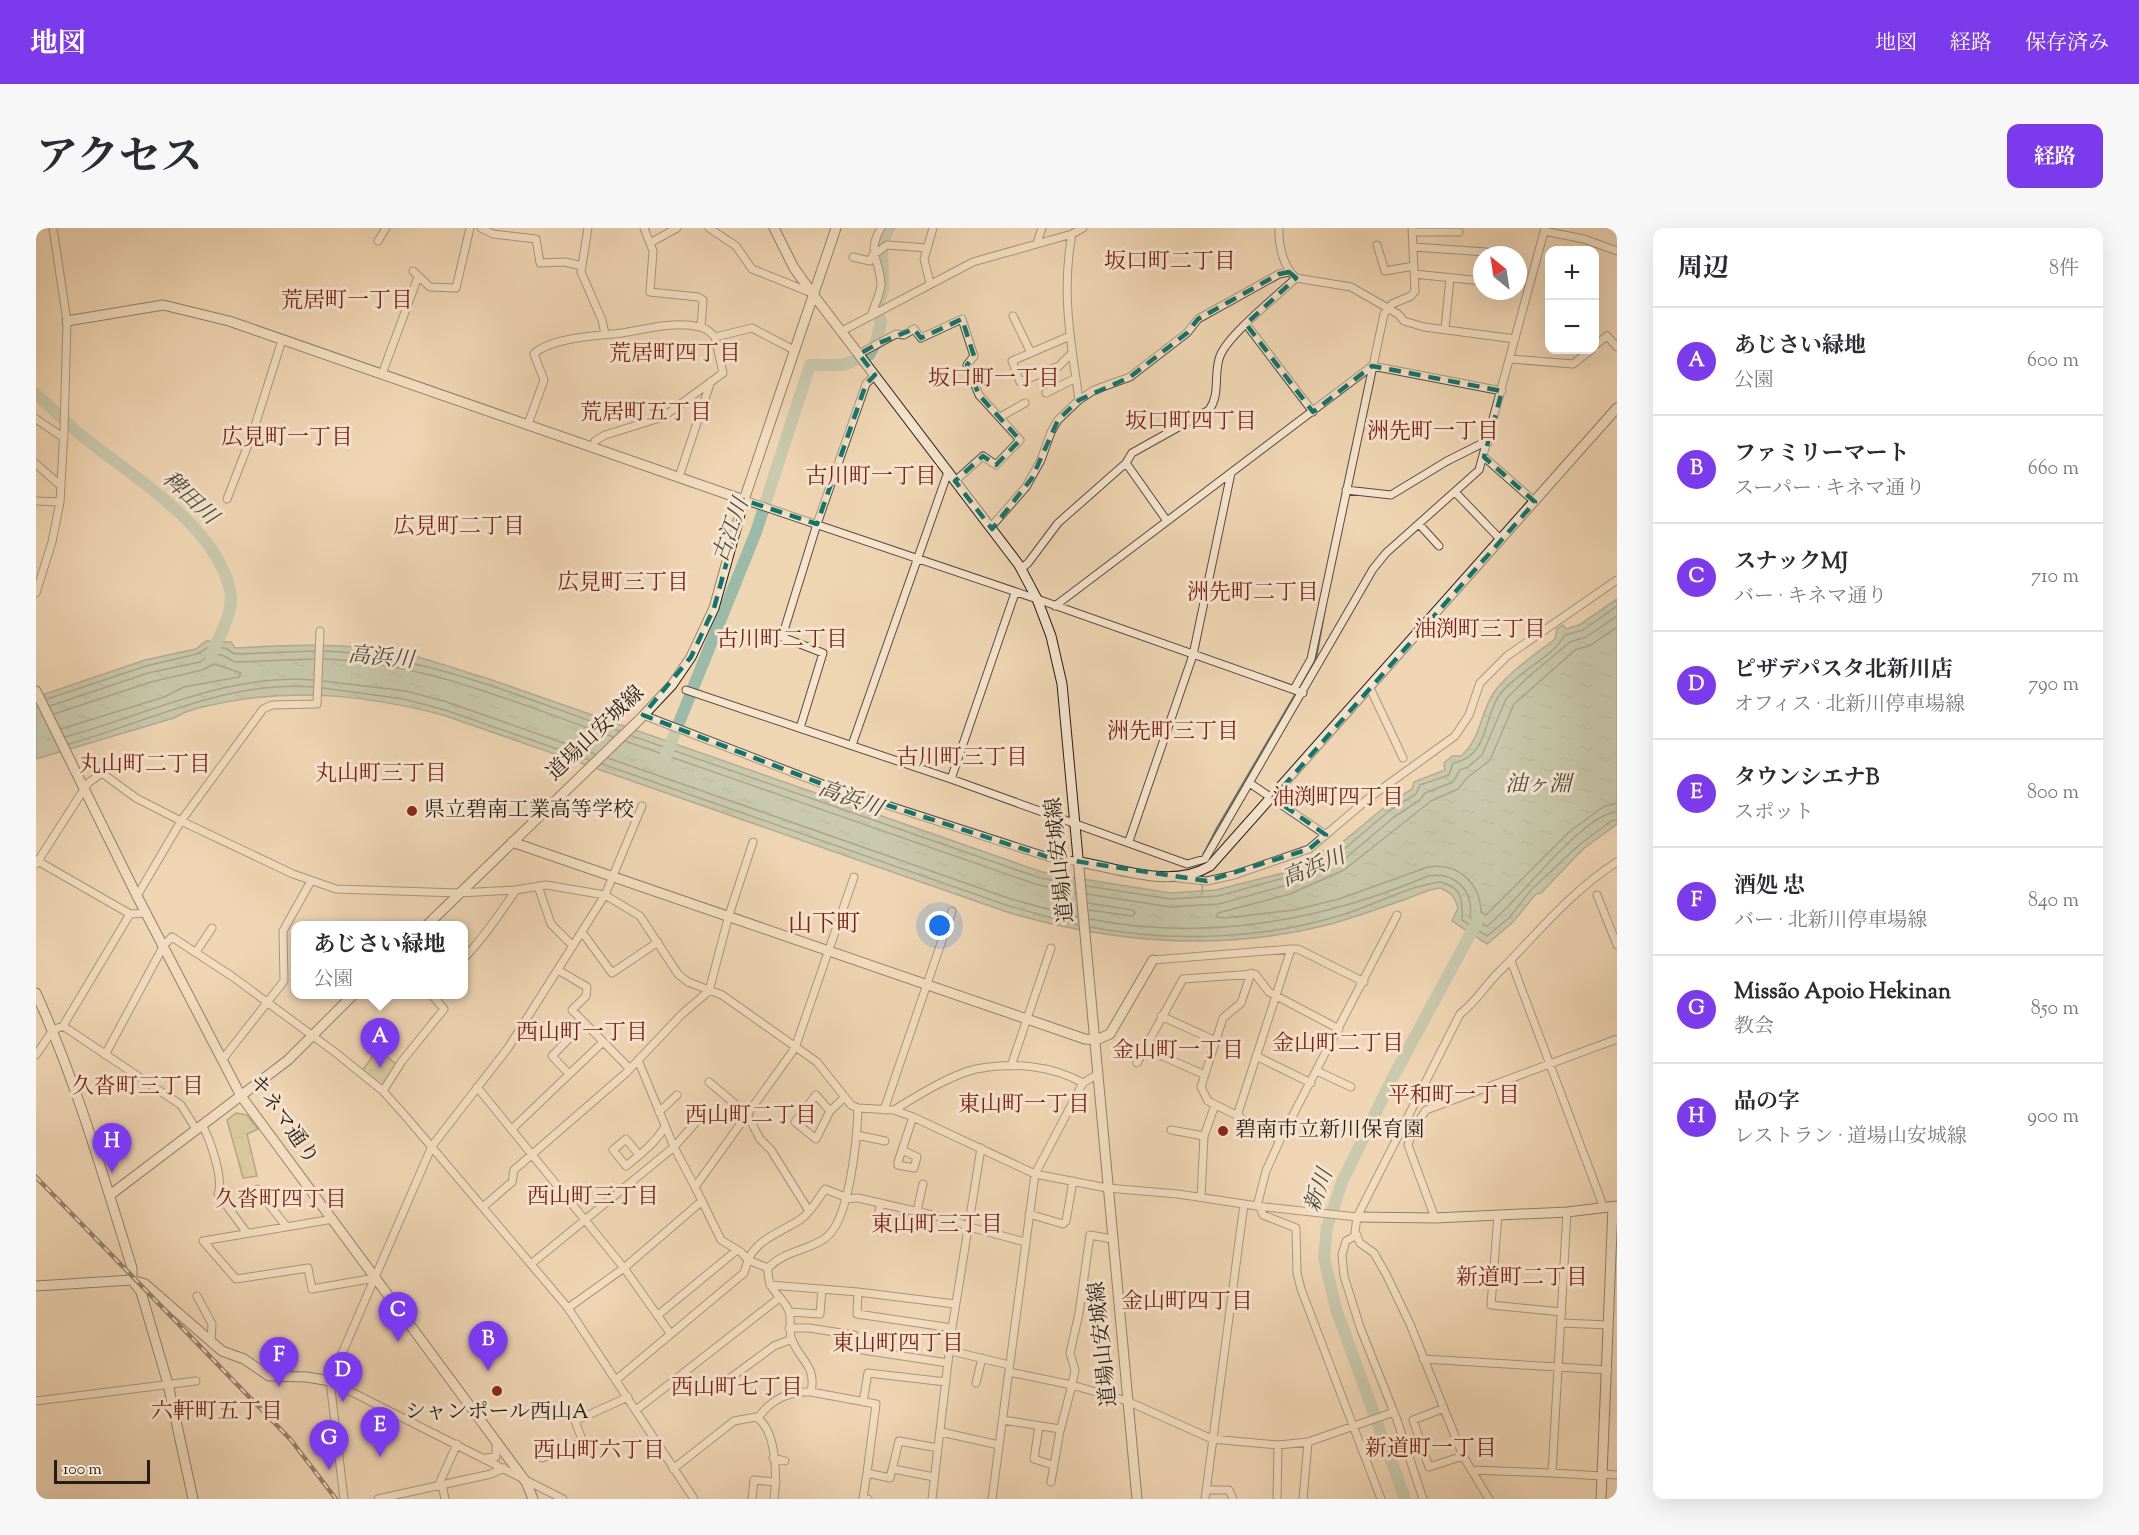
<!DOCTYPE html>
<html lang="ja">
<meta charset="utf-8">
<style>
body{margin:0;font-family:"Sorts Mill Goudy","Noto Serif JP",serif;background:#f7f7f7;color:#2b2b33}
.controls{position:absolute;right:18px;top:18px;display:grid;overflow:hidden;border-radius:12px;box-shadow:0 6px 24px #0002}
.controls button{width:54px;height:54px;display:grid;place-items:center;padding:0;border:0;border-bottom:2px solid #e1e1e2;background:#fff;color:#2b2b33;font:30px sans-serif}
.compass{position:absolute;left:1437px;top:18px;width:54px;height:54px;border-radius:50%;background:#fff;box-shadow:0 6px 24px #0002;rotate:330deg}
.scale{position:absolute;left:18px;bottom:15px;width:96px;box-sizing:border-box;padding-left:6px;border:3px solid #281b17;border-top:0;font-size:16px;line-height:21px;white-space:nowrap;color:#281b17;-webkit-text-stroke:4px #f5e4ce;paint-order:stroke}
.you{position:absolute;left:904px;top:698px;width:21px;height:21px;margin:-15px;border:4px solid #fff;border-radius:50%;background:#1a73e8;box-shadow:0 0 0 9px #1a73e833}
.badge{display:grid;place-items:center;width:39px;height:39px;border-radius:50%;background:#7c3aed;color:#fff;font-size:20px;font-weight:700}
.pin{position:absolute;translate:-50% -50px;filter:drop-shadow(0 2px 3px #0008)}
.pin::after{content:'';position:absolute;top:32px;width:21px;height:18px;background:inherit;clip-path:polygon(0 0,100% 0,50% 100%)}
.popup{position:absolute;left:255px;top:693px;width:177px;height:78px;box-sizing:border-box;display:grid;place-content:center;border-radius:12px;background:#fff;filter:drop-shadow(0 2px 4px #0005);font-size:20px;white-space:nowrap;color:#7c7c81}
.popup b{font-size:22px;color:#2b2b33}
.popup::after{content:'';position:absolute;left:50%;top:100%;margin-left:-12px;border:12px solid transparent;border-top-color:#fff}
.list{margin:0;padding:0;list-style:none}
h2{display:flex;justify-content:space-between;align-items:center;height:78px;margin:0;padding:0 24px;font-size:26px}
h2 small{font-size:20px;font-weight:400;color:#7c7c81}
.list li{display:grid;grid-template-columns:39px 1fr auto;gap:18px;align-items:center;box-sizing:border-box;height:108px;padding:0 24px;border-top:2px solid #e1e1e2}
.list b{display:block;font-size:22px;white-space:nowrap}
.list p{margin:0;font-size:20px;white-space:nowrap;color:#7c7c81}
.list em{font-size:20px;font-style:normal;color:#7c7c81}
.map{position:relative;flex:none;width:1581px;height:1271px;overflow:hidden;border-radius:12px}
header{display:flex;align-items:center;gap:36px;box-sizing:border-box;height:84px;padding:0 30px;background:#7c3aed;color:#fff}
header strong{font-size:28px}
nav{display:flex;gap:33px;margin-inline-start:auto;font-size:21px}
.intro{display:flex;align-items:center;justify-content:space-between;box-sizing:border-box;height:144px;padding:0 36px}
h1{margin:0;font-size:42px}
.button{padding:15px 27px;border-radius:12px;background:#7c3aed;color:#fff;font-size:21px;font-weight:700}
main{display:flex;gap:36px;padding:0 36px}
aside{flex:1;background:#fff;border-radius:12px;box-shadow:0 6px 24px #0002}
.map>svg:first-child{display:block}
.forest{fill:url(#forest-crowns);stroke:#746b4f;stroke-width:1.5}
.water{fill:url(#water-ripples);stroke:#6d7a6d;stroke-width:1.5}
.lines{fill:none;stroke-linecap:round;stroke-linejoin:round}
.shore{stroke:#626a5f;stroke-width:1.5}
.stream{stroke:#6d7a6d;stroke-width:2}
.river{stroke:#9bbaa7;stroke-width:12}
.street-casing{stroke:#5a4a3e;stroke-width:9}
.secondary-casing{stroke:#281b17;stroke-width:11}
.street{stroke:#f5e4ce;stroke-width:7}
.secondary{stroke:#f5e4ce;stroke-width:9}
.rail-casing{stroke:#281b17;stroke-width:4.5}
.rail{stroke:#f5e4ce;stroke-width:2;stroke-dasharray:7;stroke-linecap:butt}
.marked{fill:none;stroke:#0f766e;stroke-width:4.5;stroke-dasharray:12 8;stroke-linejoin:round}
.poi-dot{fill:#8f2418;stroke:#f5e4ce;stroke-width:2}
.labels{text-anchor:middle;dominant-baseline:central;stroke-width:6;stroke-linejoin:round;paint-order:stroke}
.street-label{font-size:21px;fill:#281b17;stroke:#f5e4ce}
.poi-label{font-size:21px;fill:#281b17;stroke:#f5e4ce;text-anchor:start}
.neighbourhood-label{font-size:22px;fill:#7a1f14;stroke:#f5e4ce}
.water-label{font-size:22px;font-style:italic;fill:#4a4b42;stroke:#f5e4ce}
.quarter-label{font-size:24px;fill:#7a1f14;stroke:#f5e4ce}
</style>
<header>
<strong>地図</strong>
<nav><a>地図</a><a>経路</a><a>保存済み</a></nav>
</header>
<div class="intro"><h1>アクセス</h1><a class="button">経路</a></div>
<main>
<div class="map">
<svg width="1581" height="1271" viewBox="0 0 1581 1271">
<defs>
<pattern id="forest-crowns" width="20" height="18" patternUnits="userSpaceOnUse" patternTransform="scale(1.5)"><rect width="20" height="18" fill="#c1bb87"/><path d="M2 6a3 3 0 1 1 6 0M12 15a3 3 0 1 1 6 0" fill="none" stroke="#a6a074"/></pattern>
<pattern id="water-ripples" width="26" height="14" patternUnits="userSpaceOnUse" patternTransform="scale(1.5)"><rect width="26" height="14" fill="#9bbaa7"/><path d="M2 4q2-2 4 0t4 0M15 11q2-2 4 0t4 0" fill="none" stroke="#869f8f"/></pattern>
</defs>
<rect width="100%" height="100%" fill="#efd6b3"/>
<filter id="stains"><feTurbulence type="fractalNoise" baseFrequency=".00333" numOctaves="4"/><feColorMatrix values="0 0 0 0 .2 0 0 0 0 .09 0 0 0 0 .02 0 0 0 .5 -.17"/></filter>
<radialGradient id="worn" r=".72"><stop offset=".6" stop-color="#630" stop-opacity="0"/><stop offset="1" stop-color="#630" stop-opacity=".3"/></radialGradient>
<path class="forest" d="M342,821L361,837L347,858H343L326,843Z
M200,885L211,887L222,901L211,906L221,948L207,950L191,892Z"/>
<path class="water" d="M1581,371V596L1547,621L1505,665L1500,666L1477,694L1451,716L1416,693L1422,680C1419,669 1415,664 1404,660C1393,661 1381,667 1370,671C1344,680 1318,690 1291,697C1184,724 1076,715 971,684L407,487C335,468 264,460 190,474C171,478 155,480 138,490L0,531V469L109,432L160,421L170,413L195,414L199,420C254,417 310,414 365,425C394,431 424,443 453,451L1006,644L1028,648L1134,665L1180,662L1247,645L1269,635L1287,623L1297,622L1350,578L1376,561L1378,554L1409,542L1408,535L1416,528H1425C1446,510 1444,483 1459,463C1474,443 1500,426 1519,411L1521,401L1527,397L1530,401L1543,397Z"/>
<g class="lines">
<path class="shore" d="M1581,399L1555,417L1539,422L1478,476L1454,532L1431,550L1422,561L1395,573L1308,642L1254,666L1182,685L1180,689L1189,690L1259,682L1303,671L1392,639C1421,634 1444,654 1445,684L1450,687L1533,604L1567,579L1581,575
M288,423C390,427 487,470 583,503
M288,431C388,434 483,476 577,509
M287,453L370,463L411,474L559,526
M287,460L368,471L409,482L553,532
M11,471L110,438L161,426L173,419L189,420L199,426L278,423
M14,478L112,445L164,434L175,426L186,427L199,434L278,431
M18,486L115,454L166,442L178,436L205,445L203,449L148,459L128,469L25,501
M596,508L1004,650L1038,656
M29,509C110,487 191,445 277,452
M589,513L1002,657L1039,664
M33,516C112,494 192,452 277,459
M572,530L975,671L1041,689
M566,536L973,678L1042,697
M1051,658L1134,671L1182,668L1248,650L1271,641L1287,630L1301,627L1353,583L1380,566L1384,557L1413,547L1417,535C1453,529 1447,489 1464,466C1481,444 1516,430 1529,407L1547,402L1581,378
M1051,666L1134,679L1183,676L1251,657L1289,638L1305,634L1358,589L1384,572L1389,565L1417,554L1424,542L1432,539L1446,527L1470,471L1491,450L1534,414L1550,409L1581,388
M1052,675L1097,682L1099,685L1096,688L1053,682
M1054,691C1168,714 1286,693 1392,648C1419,643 1438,663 1434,689L1451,698C1481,676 1545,586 1581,584
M1054,699C1136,715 1230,711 1309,686C1338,677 1375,657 1405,654C1428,661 1426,672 1426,692L1451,708L1473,690L1495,662L1543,617L1575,593L1581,592"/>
<path class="stream" d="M1263,460L1280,431L1290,375
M1167,639V627L1181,600L1260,465
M1166,666L1167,644"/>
<path class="river" d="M833,127L840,115L845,94L840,81L847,62L846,15L853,0
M0,166C17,181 33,198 51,212C99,250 180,298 194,362C199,384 183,408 175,427
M630,527L720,304L774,137H806L823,131
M1369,1271L1300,1081L1288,1030L1291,999L1306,954L1356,851L1442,692"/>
<g class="street-casing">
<path id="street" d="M445,0L457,6L500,11L504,35L529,34L546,38
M552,0L545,44L566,92L569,106
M608,0L617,23L614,64L662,69L667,72L665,99
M673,0L700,18L716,41L776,65
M1243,0C1242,16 1247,39 1260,50L1315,59L1362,86L1368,93L1388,99L1479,111
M1508,3L1548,11L1581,23
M1376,4H1423
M1036,6C1025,65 1035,114 1043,172
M342,13L350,0
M614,15L641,0
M1001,15L1006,0
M1341,17L1349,43L1378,38
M1377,19L1450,24L1452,27
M817,29L834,33L837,27L851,17L891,20
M377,43L394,59L420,60L434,0
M1378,46L1446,53
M894,55L888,31L897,0
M835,88C838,78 845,65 845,56C844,32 830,25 845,0
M977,88L995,125
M1210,96L1277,184
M1409,101L1414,50
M806,103L937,34L1036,6L1047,0
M1034,108L976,133L984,154L1023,138L1036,125
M679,109L716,100L758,122
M1558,118L1571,108L1581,119
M823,126L860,106L868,107L878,101L885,110L926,91L938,128L931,137L943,167L984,212L960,237L947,228L919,253
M1474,131L1537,136L1555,122
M346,146L382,49
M1010,165L1040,150
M964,189L989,175
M0,191L28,210
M492,196L508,152L498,126C515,109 563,108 586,105C612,101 637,93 664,99C671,100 675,105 679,109L687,145L627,189L569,207L559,213L558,218
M1448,229L1499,274
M1090,235L1131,293
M0,236L25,258
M643,249L675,153
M1310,262L1355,267L1411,233L1449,214L1452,215
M1419,264L1465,312
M191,271L217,204L246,112
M708,272L1001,371L1267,465
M0,273L24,274
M1383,296L1403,318
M955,299L990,259L1005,232L1015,204L1022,192L1043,172L1058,162L1094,149L1151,105L1162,91L1243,46L1253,44
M985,341L992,335L1022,295L1090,235L1096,225L1173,182C1185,166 1177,146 1184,128C1192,107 1241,68 1260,50
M0,365L16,314L24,274L28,201L31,93L17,0
M1019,378L1336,138L1466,163
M1334,460L1367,530
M1258,461L1275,431L1348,86L1356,76L1375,68L1379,63L1376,0
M650,462L915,551L1151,636L1169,631L1337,341L1350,325L1443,242L1509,0
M607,487L789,557L1012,629L1044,634
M764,500L787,425L746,409L781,296L830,156L839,147
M816,517L912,244
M915,551L979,365
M1215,556L1290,607
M1093,613L1157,427L1195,245
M0,632L94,686L111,685
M0,636L52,555L66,545L100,570L145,593L257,646L300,661L423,665L480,662L510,657L569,667L604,688L642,746L652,754L686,767L781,834L815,877L822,880L858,882L877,889L999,946L1071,960L1142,966L1221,978L1321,989
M1142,650L1171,653L1198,647L1273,621L1333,570L1419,508L1433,487L1444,455L1471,428L1581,352
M502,658L515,696L537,718
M1561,667L1581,717
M101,668L145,593L227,481L236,477L281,476L284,403
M546,704L576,745L622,714
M160,724L176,700
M428,730C447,711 465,684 480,662
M1117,732L1255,721
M1475,733L1568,980
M522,742L551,759L550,768L536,782L594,841
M1125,788L1180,813
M27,798L145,877L160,901
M1108,820L1169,847
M0,827L17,802L27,798L94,686
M69,827L128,717L136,709L197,749L300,825L347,863L372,891L532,1080L658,1271
M1220,828L1275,855
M186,832L248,753L247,703L275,653
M602,832L638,919L659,959
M1101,835L1147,751L1219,746L1233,764L1303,801
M975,838L1015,720
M1281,843L1315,859
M533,846L516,828L548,795
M673,854L711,886L724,911L735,922L773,983
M441,859L588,1040L634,1105
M347,863L366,833L408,781L395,766
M848,882L916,683
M858,882C881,868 914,847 940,841C976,834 1015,837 1047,855
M794,883L780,867L759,894L780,911L794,883L809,869
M623,884L641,867
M1202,888L1172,873L1165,859L1187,790L1205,775L1215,745
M166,897C174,911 188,951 182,966L211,1005
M476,901L567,814
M1135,902L1168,908
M821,907L849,913
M1244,912L1205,891L1202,885L1255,721H1262L1328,754
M866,922L881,929L878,940L862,937V934L877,889
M603,927L590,911L577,922L590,938C605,926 618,916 629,899
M221,961L250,998
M1165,969L1168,908L1179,877
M809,971L822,970L918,992L930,998L989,1014
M666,973L685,1012L705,1024L712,1032C722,1010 746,1004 765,991C775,984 782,971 789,961L809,969
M845,975L842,987L846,999L865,997L870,981
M1221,978L1230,943L1244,912L1361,687
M447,979L476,954L478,942L590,845L646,786L673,763L693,687L717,614
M1224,979L1227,987L1260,1000L1261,1045L1265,1061L1345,1271
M881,983L887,956
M1531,984L1516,1245L1566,1248
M993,986L1027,996L1030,993L1037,953
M1462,987L1455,1077L1526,1084
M1399,990L1372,917L1377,902L1390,882L1581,811
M297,991L167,1013L200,1051L272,1040L276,1061L339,1050
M1321,1007L1310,1013L1306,1027L1308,1048L1324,1099L1361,1192L1387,1271
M495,1036L638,919L669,884
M734,1057L822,1064L919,1076
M822,1064L821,1086L916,1100
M161,1068L176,1096L175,1114
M532,1080L588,1040L666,973L659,959L759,820L818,649
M753,1084L784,1086L786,1061
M622,1087L701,1022
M1525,1095L1573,1097
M753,1100H773L818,1107L820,1121L912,1135
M915,1123L973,1137
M1387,1131L1572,1142
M973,1144L1036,1157L1091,1173L1176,1211L1242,1217L1272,1214L1358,1184
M581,1151L708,1045L712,1032L732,1040
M294,1153L527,1271
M940,1155L946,1130
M678,1162L738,1118L756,1111
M775,1164L840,1176L831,1245L854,1250L863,1213L902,1220
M0,1173L160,1153
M827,1174L832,1145L910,1154
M1406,1181L1377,1192L1393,1239L1427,1228
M600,1182L742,1071
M722,1190C735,1171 753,1163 775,1164C781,1136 762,1132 755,1109C753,1100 756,1088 752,1081C743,1064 731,1063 732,1040C748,1023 770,1023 788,1011C814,995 821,910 822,880
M967,1192L1024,1201
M1003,1198L998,1231L1017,1237
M905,1204L963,1217
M449,1230L460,1229V1216
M506,1230L547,1214L539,1193L592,1169
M737,1230L749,1233
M637,1241L698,1193L720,1189C741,1202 741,1248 738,1271
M857,1241L898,1249
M1435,1242L1516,1245
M831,1245L827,1270L832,1271
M1566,1246L1581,1247
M1015,1254L1024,1203L1036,1157L1039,1142L1034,1125L1043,1085L1054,1007L1076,1011
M403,1256L421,1216
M406,1256L409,1271
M1170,1262H1193L1197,1271
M308,1271L294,1153L396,918L472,820L569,667L606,578
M342,1271L455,1246L468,1240
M716,1271L718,1252L740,1254
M896,1271L916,1100L945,920
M956,1271L999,946L1047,855L1062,846
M1169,1271L1208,976
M1241,1271L1242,1217
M1267,1271L1272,1214
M1453,1271L1427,1228L1374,1096L1350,1046L1338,1025L1324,1015L1319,1004L1321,989L1424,786C1439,775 1448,759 1462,745C1500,707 1535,663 1581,634"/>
</g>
<g class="secondary-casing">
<path id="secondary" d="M738,0L758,40L776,65L983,337L1001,371L1015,408L1026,456L1101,1271
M31,93L127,77L193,93L708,272
M0,463L101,668L205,868L490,1254L497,1271
M476,614L1049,811L1060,812L1074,806L1117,732
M1044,634C1085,641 1136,661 1174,638L1581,180
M390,698L604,491L636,457L655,429L678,380L708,272L800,0
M0,765C40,853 67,947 96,1040V1052
M74,967L252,832L318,766
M1321,989L1399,990L1531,984L1581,978
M96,1052L105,1064L132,1156L157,1271
M0,1058L96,1052L109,1056L186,1123L208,1131L233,1148L271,1149L294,1153
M1565,1271L1577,979"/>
</g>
<use href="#street" class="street"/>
<use href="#secondary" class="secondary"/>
<g class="rail-casing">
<path id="rail" d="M0,949L255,1212L300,1271"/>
</g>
<use href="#rail" class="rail"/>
</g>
<path d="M0 0H1581V1271H0ZM1253,44L1260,50L1210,96L1277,184L1336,138L1466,163L1448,229L1499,274L1237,570L1290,607L1273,621L1171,653L1012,629L789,557L607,487L655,429L678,380L708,272L781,296L830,156L839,147L823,126L843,115L878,101L885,110L926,91L938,128L931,137L943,167L984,212L960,237L947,228L919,253L956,301L996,250L1022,192L1043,172L1094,149L1151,105L1162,91L1243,46Z" fill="#efd6b3" fill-opacity=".55" fill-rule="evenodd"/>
<path class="marked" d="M1253,44L1260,50L1210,96L1277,184L1336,138L1466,163L1448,229L1499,274L1237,570L1290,607L1273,621L1171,653L1012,629L789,557L607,487L655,429L678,380L708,272L781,296L830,156L839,147L823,126L843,115L878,101L885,110L926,91L938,128L931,137L943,167L984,212L960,237L947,228L919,253L956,301L996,250L1022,192L1043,172L1094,149L1151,105L1162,91L1243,46Z"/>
<g class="poi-dot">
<circle cx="376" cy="583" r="6"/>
<circle cx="1187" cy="903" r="6"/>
<circle cx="461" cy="1163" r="6"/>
</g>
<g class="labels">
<g class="street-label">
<text transform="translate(560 506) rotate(-44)">道場山安城線</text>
<text transform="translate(1025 632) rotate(-96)">道場山安城線</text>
<text transform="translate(247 892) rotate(55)">キネマ通り</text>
<text transform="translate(1068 1116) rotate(-96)">道場山安城線</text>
</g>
<g class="poi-label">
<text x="388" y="583">県立碧南工業高等学校</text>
<text x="1199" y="903">碧南市立新川保育園</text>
<text x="461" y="1185" text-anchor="middle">シャンポール西山A</text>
</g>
<g class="neighbourhood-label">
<text x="1134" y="35">坂口町二丁目</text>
<text x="311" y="74">荒居町一丁目</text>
<text x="639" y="127">荒居町四丁目</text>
<text x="958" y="152">坂口町一丁目</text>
<text x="610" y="186">荒居町五丁目</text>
<text x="1155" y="195">坂口町四丁目</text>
<text x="1397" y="205">洲先町一丁目</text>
<text x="251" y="211">広見町一丁目</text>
<text x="835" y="250">古川町一丁目</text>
<text x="423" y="300">広見町二丁目</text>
<text x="587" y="356">広見町三丁目</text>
<text x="1217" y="366">洲先町二丁目</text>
<text x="1444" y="403">油渕町三丁目</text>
<text x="746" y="413">古川町二丁目</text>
<text x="1137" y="505">洲先町三丁目</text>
<text x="926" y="531">古川町三丁目</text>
<text x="109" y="538">丸山町二丁目</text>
<text x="345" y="547">丸山町三丁目</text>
<text x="1302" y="571">油渕町四丁目</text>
<text x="546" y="806">西山町一丁目</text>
<text x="1302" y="817">金山町二丁目</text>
<text x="1142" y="824">金山町一丁目</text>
<text x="102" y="860">久沓町三丁目</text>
<text x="1418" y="869">平和町一丁目</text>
<text x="988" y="878">東山町一丁目</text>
<text x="715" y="889">西山町二丁目</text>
<text x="557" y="970">西山町三丁目</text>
<text x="245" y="973">久沓町四丁目</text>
<text x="901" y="998">東山町三丁目</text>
<text x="1486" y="1051">新道町二丁目</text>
<text x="1151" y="1075">金山町四丁目</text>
<text x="862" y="1117">東山町四丁目</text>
<text x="701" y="1161">西山町七丁目</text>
<text x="181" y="1185">六軒町五丁目</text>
<text x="1395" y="1222">新道町一丁目</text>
<text x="563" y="1224">西山町六丁目</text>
</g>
<g class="water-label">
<text transform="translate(153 271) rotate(43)">稗田川</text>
<text transform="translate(696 303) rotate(-70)">古江川</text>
<text transform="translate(345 431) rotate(5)">高浜川</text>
<text x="1502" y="558">油ヶ淵</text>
<text transform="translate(814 572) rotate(20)">高浜川</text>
<text transform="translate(1278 641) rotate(-22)">高浜川</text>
<text transform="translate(1284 963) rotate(-70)">新川</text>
</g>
<g class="quarter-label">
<text x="788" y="697">山下町</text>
</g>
</g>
<rect width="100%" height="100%" filter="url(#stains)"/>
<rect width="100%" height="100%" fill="url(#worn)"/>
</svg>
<div class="controls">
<button>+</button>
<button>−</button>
</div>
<svg class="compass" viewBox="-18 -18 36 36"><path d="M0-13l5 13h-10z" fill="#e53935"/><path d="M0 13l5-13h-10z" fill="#7c7c81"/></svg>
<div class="scale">100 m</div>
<div class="you"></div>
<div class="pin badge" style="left:344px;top:840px">A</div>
<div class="popup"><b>あじさい緑地</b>公園</div>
<div class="pin badge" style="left:452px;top:1143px">B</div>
<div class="pin badge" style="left:362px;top:1114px">C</div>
<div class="pin badge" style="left:307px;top:1174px">D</div>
<div class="pin badge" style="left:344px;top:1229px">E</div>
<div class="pin badge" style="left:243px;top:1159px">F</div>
<div class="pin badge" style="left:293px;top:1242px">G</div>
<div class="pin badge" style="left:76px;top:945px">H</div>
</div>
<aside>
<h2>周辺<small>8件</small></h2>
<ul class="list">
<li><span class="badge">A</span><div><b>あじさい緑地</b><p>公園</p></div><em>600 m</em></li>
<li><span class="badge">B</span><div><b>ファミリーマート</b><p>スーパー · キネマ通り</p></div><em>660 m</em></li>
<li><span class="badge">C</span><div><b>スナックMJ</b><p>バー · キネマ通り</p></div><em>710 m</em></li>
<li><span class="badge">D</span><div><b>ピザデパスタ北新川店</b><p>オフィス · 北新川停車場線</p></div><em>790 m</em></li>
<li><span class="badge">E</span><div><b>タウンシエナB</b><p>スポット</p></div><em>800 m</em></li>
<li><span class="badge">F</span><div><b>酒処 忠</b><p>バー · 北新川停車場線</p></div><em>840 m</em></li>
<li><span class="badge">G</span><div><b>Missão Apoio Hekinan</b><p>教会</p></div><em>850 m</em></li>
<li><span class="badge">H</span><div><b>品の字</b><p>レストラン · 道場山安城線</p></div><em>900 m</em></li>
</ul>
</aside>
</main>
